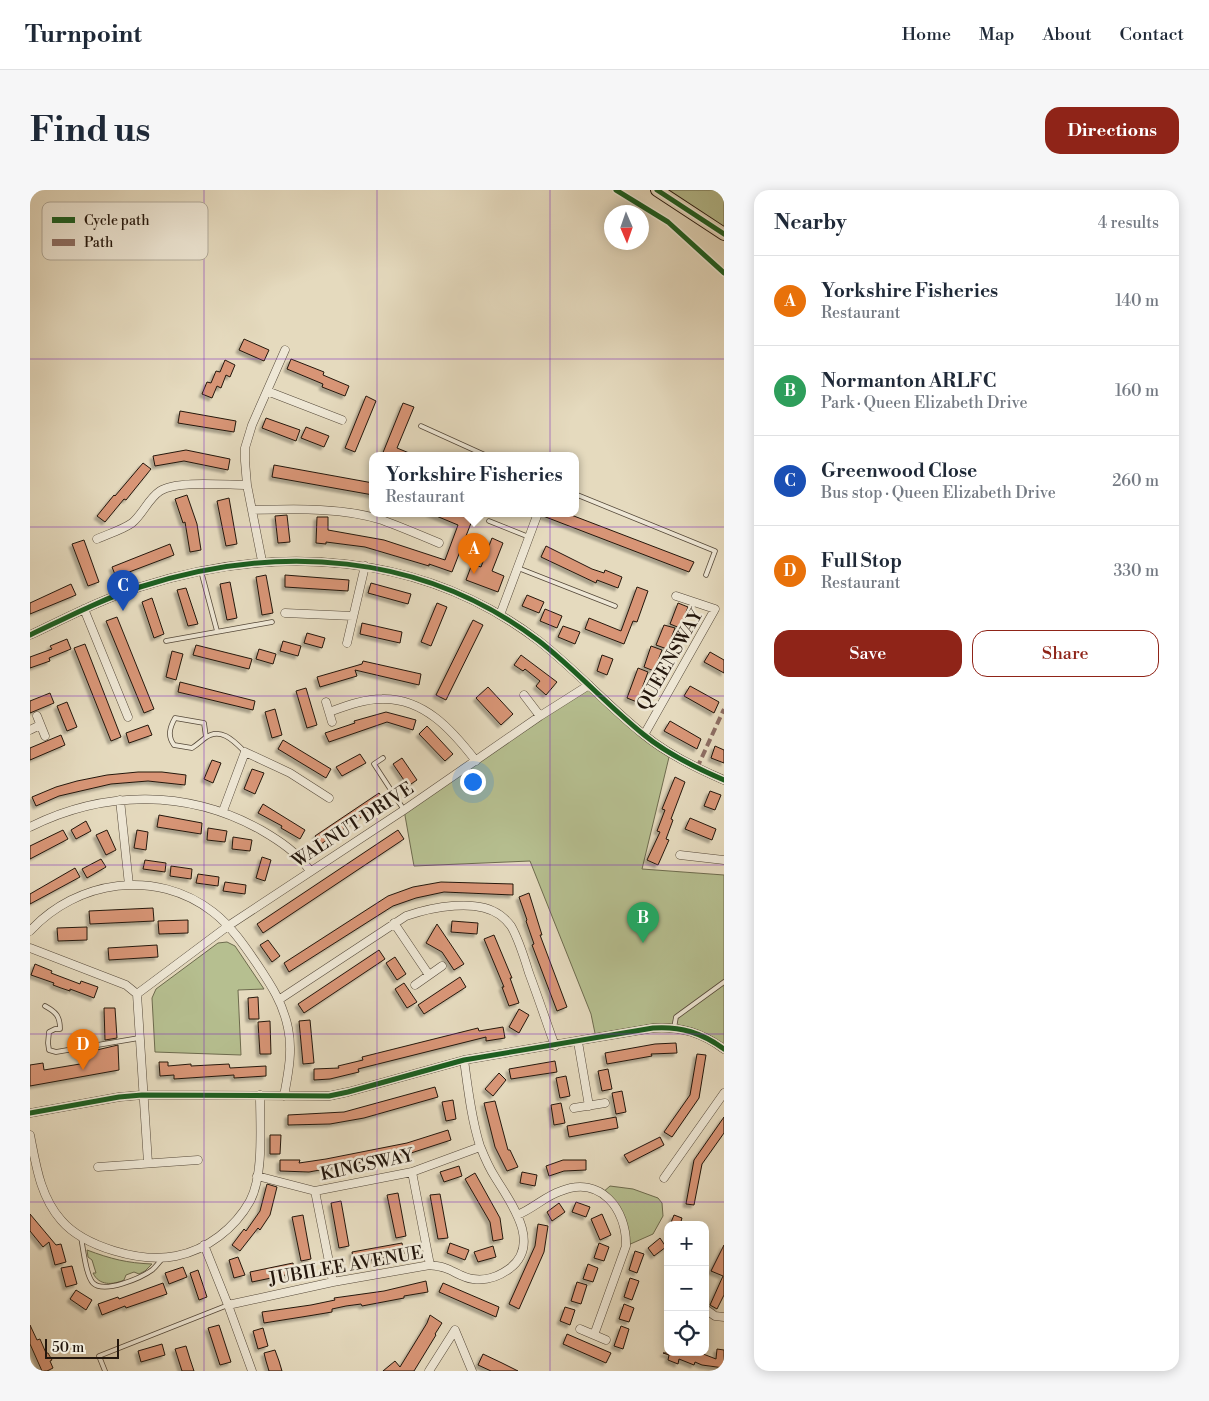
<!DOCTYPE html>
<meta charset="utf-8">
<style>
body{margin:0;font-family:"Libre Bodoni",serif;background:#f6f6f7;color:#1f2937}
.controls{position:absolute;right:15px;bottom:15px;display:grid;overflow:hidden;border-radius:10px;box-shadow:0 2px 12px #0003}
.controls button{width:45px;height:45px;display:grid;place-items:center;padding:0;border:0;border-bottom:1px solid #e0e1e3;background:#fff;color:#1f2937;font:25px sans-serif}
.compass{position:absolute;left:574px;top:15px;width:45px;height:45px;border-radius:50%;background:#fff;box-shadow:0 2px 12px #0003;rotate:178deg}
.scale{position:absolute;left:15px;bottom:12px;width:74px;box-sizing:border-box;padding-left:5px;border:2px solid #24170d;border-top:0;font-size:14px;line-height:18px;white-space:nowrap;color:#24170d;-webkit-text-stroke:4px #eee7d5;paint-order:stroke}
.you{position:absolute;left:442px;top:591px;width:18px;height:18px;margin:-12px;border:4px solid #fff;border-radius:50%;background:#1a73e8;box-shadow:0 0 0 8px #1a73e833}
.badge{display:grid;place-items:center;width:32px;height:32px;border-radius:50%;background:#8f2418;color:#fff;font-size:16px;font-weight:700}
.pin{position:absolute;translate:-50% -41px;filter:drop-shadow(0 1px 2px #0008)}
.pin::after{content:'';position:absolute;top:26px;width:18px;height:15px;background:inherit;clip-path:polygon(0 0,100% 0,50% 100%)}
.popup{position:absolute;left:339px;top:262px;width:210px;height:65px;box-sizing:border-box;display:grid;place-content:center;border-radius:10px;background:#fff;filter:drop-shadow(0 1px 4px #0005);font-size:16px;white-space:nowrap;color:#747a83}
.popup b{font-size:19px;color:#1f2937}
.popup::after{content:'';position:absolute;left:50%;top:100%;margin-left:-10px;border:10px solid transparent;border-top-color:#fff}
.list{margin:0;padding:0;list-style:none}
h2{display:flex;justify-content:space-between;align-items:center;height:65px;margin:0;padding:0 20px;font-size:21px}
h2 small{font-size:16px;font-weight:400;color:#747a83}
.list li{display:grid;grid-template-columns:32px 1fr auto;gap:15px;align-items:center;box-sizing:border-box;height:90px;padding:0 20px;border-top:1px solid #e0e1e3}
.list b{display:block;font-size:19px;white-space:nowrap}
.list p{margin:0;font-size:16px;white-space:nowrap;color:#747a83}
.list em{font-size:16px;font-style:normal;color:#747a83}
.actions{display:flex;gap:10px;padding:15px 20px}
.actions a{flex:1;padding:11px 0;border:1px solid #8f2418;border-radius:15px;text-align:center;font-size:18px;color:#8f2418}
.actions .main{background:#8f2418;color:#fff}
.icon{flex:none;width:28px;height:28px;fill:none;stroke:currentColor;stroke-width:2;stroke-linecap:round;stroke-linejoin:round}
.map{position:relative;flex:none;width:694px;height:1181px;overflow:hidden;border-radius:15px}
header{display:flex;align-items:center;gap:30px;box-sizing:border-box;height:70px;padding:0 25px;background:#fff;border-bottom:1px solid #e0e1e3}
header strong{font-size:24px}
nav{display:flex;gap:28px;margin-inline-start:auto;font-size:18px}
.intro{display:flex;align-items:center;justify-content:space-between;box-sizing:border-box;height:120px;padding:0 30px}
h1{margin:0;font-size:35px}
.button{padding:12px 22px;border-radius:15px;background:#8f2418;color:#fff;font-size:18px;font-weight:700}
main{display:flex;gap:30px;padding:0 30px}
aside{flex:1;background:#fff;border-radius:15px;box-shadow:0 2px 12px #0003}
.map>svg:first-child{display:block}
.green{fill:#b6bf90;stroke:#6d6b4e}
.building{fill:#d89576;stroke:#24170d;filter:url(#shadow)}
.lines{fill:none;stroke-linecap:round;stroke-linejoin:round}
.service-casing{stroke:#544839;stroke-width:5.5}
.minor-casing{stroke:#544839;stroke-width:9}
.primary-casing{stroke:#24170d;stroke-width:14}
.service{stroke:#eee7d5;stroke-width:4}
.minor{stroke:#eee7d5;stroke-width:8}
.primary{stroke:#e5dabe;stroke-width:12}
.quiet{stroke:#8d6e63;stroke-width:4;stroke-dasharray:8 4;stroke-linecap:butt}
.cycleway-casing{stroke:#eee7d5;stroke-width:8}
.cycleway{stroke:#1b5e20;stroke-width:5}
.grid{fill:none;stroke:#7b2cbf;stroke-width:1;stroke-opacity:0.55}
.labels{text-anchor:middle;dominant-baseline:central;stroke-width:5;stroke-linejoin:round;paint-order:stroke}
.street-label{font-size:18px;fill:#24170d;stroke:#eee7d5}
.key{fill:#eee7d5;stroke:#b1a999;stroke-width:1}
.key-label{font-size:14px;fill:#24170d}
</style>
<header>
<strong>Turnpoint</strong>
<nav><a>Home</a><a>Map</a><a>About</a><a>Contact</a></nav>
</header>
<div class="intro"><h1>Find us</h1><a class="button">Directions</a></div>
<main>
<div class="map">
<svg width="694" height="1181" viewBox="0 0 694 1181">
<defs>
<filter id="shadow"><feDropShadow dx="-3" dy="3" stdDeviation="1" flood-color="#0004"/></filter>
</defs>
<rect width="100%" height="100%" fill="#e5dabe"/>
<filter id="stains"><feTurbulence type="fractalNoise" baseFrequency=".004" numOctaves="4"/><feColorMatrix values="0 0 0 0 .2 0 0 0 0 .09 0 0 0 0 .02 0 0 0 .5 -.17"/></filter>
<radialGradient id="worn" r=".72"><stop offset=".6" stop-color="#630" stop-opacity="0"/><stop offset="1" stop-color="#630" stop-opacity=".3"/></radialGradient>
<path class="green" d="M635,0H694V38Z
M559,495L640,563L612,679L694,685V859L649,838L566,848L561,824L500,671L384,676L374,620Z
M197,752L205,756L234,799L208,800L211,865L125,862L122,808L126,799L188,753Z
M580,996L603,999L628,1008L632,1013L633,1026L623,1044L596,1056L593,1031L572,1003Z
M57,1060C81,1069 97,1073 122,1074L115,1081L109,1084L104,1082L96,1085L94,1090C83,1095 69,1096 63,1083H66L62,1070L58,1067Z"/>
<path class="building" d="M214,149L239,160L234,171L209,160Z
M261,169L294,182L293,185L319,196L315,206L292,197L293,194L257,179Z
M195,170L205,175L200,187L196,185L191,198L187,196L182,208L172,204L177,192L181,193L186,181L190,182Z
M336,206L346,211L325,262L315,258Z
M373,213L384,217L367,258L384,265H352Z
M150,221L206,231L204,242L148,233Z
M236,228L270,240L266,251L232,238Z
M276,237L299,246L294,257L271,248Z
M156,260L200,269L198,280L154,271L125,276L123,266Z
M113,273L121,279L96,310L94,309L75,332L67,326L84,305L85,306Z
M244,275L343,293V305L242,287Z
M157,305L167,334L171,360L160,362L155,332L153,333L145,309Z
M199,308L207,354L196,356L187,311Z
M399,323H428L443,328L422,382L399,374V376L335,357L296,352V354L286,353L287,327H298V340L354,350L415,370L428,335Z
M514,323H536L664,372L659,382L513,326Z
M257,325L260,352L248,353L245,326Z
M462,348L473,353L462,381L474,386L468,402L436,390L442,374L451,377Z
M54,350L69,392L58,396L42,354Z
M140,354L144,365L86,387L82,377Z
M516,356L562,379L574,383L575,380L592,387L588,398L567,390L566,393L511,367Z
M236,385L243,423L232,425L226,387Z
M255,385L319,390L318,401L255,397Z
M200,392L207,428L197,430L190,394Z
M341,393L381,404L378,414L338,403Z
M41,394L46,405L0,424V413Z
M607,397L618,401L607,432L603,431L594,454L555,439L559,428L591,441Z
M156,398L168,434L158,436L147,400Z
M497,405L514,412L509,423L492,416Z
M122,408L134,444L124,448L112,412Z
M407,413L417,417L401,456L391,452Z
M648,413L658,417L650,438L640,434Z
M515,419L532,426L527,438L510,431Z
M87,427L124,519L114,523L76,431Z
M443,430L453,435L416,510L406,505Z
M332,433L372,442L370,453L330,444Z
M634,435L645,438L637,459L626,455Z
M533,436L550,442L545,454L528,447Z
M277,443L295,448L292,458L274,453Z
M37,449L41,459L19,468L20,471L0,478V467L22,459L20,456Z
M253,451L271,456L268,466L250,461Z
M55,454L91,547L81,551L44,458Z
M166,455L222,469L219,479L163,465Z
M621,456L632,460L624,481L614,477Z
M229,459L246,464L243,474L226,469Z
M142,461L153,464L146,490L136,487Z
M680,462L694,470V483L674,472Z
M491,465L527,492L516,505L506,496L510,491L495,479L493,481L484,475Z
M572,465L583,469L577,485L567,481Z
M333,471L391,484L389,495L325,480L327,486L290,497L287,487L332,474Z
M608,478L618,482L607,512L597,508Z
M150,492L225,511L223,520L148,502Z
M660,496L689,512L684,523L654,506Z
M458,497L483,524L471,535L446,508Z
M276,498L287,535L277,538L266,501Z
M20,503L24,513L0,523V511Z
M37,512L47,537L37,541L27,516Z
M245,519L252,545L242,548L235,522Z
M356,522L386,530L383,540L357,532L299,552L295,543L325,533L324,531Z
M640,531L671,549L667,559L634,541Z
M118,535L122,545L99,553L96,543Z
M397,536L423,564L415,571L389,544Z
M31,545L35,555L0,570V558Z
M253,550L301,579L296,588L248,559Z
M685,556L694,560V573L681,568Z
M330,564L336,573L312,586L306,577Z
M372,568L387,590L378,596L363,574Z
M182,570L191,573L183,593L174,589Z
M222,579L234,583L225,604L214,599Z
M108,582H132L156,585L155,595L118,591L81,594L29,606L6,616L2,607L26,597L47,591L77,585Z
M645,587L655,592L641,629L643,630L636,649L639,650L628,675L617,670L630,642L627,641L635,620L632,619Z
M680,601L691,605L685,620L674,616Z
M349,603L355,611L291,654L285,646Z
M233,614L275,640L270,649L251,638L252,636L228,623Z
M129,625L172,633L171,644L127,637Z
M660,628L686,639L682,650L655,639Z
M56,631L61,641L46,649L41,640Z
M178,638L197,641L195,652L177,650Z
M33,640L38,649L0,669V656Z
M77,640L86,660L76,665L66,645Z
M107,640L118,642L116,660L104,658Z
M368,640L374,649L233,743L227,734Z
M203,647L222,650L220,661L202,659Z
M232,667L241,670L235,691L226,688Z
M71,669L76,677L57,688L52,679Z
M115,670L136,673L135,682L113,679Z
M141,676L162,679L161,689L140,686Z
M45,678L50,687L0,714V704Z
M168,684L189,687L188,696L166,693Z
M195,692L216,695L215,704L193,701Z
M411,692L483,694V705L414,702L386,708L363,716L259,782L254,773L358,706L383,697Z
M499,703L512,745H510L537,817L527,821L502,755L504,754L496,731L497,730L489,707Z
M123,718L124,731L60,734L59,721Z
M158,730V743L129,744L128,731Z
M422,731L448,733L447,744L421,742Z
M407,734L434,774L424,780L412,762L396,753Z
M57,737V750L28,751L27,738Z
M464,745L482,788H480L489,813L479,816L472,797H474L454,749Z
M238,750L250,766L242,772L230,755Z
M127,755L128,767L79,770L78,758Z
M349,760L355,769L274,823L268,814Z
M365,767L376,784L367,790L356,773Z
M5,774L22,781L21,783L50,794L51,791L68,797L64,808L40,799V801L31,798L23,795L24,793L1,785Z
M430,787L436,797L394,824L388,815Z
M374,793L387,812L377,818L365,799Z
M228,807L229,829H219L218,808Z
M74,818H85L87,848L75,850Z
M489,819L499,825L489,843L479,837Z
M280,830L284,873L273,874L269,831Z
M240,831L241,864H230L228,832Z
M473,837L475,848L456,851V847L328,879L329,882L300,889L284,890V879L309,878L308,876L333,870L332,867L448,838L449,841Z
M646,853L647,863L621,864L622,866L577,874L575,863L625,854Z
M88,855L89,880L0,896V875L13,873L14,880L56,873L54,863Z
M667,864L676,865L669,908L642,947L634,942L660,905Z
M525,871L527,882L481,889L479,879Z
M129,872H138V876L161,874V876L199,874L200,878L236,876V886L204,888V885L144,889V885L130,886Z
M578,879L582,899L572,901L568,881Z
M469,883L476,890L463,906L455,899Z
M536,886L540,906L530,908L526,888Z
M405,897L408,907L334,928L300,934L258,935V925L314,922Z
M592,901L596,922L586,924L582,903Z
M423,910L426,929L416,931L412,912Z
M465,911L478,960H480L488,977L477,981L465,957L454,913Z
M531,913L535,933L524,935L521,915Z
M586,927L588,938L539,947L537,936Z
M694,927V943L672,974L664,1015L656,1014L664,970Z
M418,940L421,950L381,963L279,982L250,981V970H270L269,973L296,969L377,953Z
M240,945H251L250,964H240Z
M630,947L634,955L599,973L594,965Z
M533,970H556V980L534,981L519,986L516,976Z
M429,976L432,986L414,992L410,982Z
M492,982L507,985L505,996L490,993Z
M445,983L470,1028L473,1049L463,1051L460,1032L435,989Z
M237,994L247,997L240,1025L230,1040L228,1038L210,1061L202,1055L214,1039L216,1041L230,1021Z
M368,1003L376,1046L366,1048L357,1005Z
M410,1004L418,1048L408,1049L400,1005Z
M311,1011L319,1056L309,1058L301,1013Z
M546,1012L560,1017L556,1027L542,1022Z
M529,1013L535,1022L522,1031L517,1022Z
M0,1024L26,1055L31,1054L36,1072L25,1075L19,1052L13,1057L0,1041Z
M572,1024L581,1045L570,1050L561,1029Z
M273,1025L281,1069L271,1071L262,1027Z
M644,1025L652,1028L650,1035H640Z
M508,1034L518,1036L514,1062L489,1119L479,1114L505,1056Z
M630,1048L636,1057L624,1066L618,1058Z
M372,1053L374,1064L324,1073L322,1062Z
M420,1053L439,1060L435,1070L417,1063Z
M569,1053L579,1057L574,1071L564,1068Z
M694,1055V1105L687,1119L680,1115L693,1086L681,1081Z
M463,1056L466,1067L448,1072L444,1062Z
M605,1061L614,1064L607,1083L599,1080Z
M208,1067L215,1085L204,1088L199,1070Z
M263,1073L265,1083L222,1092L220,1082Z
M558,1074L568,1078L563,1092L553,1089Z
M42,1076L47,1094L36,1097L31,1078Z
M153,1077L157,1087L139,1094L135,1083Z
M168,1080L177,1107L169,1110L160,1083Z
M600,1088L609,1091L602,1110L594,1107Z
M396,1091L398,1102L374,1106V1108L332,1116L331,1114L316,1116L302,1119V1122L278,1126L234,1133L232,1122L281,1115L305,1110L304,1108L354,1101Z
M547,1092L557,1095L551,1114L541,1111Z
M133,1093L137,1104L96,1118L95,1116L72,1125L68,1114L88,1107L89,1109Z
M413,1093L469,1117L466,1127L409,1102Z
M46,1100L62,1110L56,1120L40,1109Z
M594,1114L604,1118L599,1132L589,1129Z
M535,1117L545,1120L540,1135L530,1131Z
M400,1125L412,1133L405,1144L406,1145L384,1181H353L365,1171L370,1177L397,1133Z
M0,1135L7,1150L10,1149L16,1163H18L22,1170L20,1171L23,1178L17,1181H12L0,1154Z
M189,1135L201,1172L190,1175L178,1138Z
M591,1136L599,1139L593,1159L584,1156Z
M233,1138L238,1156L228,1159L223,1141Z
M537,1144L581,1163L576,1173L533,1154Z
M132,1154L135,1165L111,1172L108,1161Z
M156,1156L160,1169L164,1181H152L145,1159Z
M687,1159L694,1160V1178L672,1175L665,1172L664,1175L649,1169L648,1174L638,1170L639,1165L633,1163L668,1162L686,1169Z
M245,1160L249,1171L252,1181H239L236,1171L234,1163Z
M453,1164L472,1173L488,1181H461L448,1175Z"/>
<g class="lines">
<g class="service-casing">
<path id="service" d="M391,236L455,265
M545,304L685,361L676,385
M459,331L499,347
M488,378L585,416
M171,381L187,441
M136,451L242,432
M176,547L174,533L145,528C140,537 137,546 144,555L162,558C167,555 170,552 175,548C191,536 205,552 215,562
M353,568L344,574L374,620
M15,816C26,822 30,826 30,839H25L19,842L18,853L19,860L26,862L109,848
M644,838L646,827L694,792
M51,1047C53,1058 56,1086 63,1093C74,1104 111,1088 122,1080C126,1077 129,1072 132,1069
M75,1181L69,1166L198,1115"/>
</g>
<g class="minor-casing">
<path id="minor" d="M237,201L312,230
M222,320C262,319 313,317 352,330C371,337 390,345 409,353
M67,349C78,344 92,340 102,333C113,324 118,309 130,301C147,290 196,295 217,295
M232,371L217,295L215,271V258L222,235L255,160
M54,419L98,527
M255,423L323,426
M470,425L508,323
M0,445C36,428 72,409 110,397C247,353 392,362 509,451C546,480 577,515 613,544C637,564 666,578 694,590
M317,453L335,376
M494,505L510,526
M296,512L302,532
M299,522C316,516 334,509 352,509C394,508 422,540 446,571
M7,526L15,546
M0,540L10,535
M614,545L685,419L646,406
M90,610L99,695
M193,621L215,562L260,583L299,608
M0,637C74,600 158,599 231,640C250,651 268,663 280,681
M650,665L694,670
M364,733L399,785
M0,741C47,690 126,678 183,722C201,736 214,755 227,774C241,795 253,813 258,838C263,861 258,884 254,906
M0,758L96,795L107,804L118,973
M385,795L412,776
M107,804L198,736L374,620L510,526L559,495
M250,809L376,726C402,717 447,708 470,725C474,728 478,732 481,736C489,750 494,767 499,783C508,807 516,831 525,856
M548,852L559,916
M544,918L575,913
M0,923L89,907L112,905L299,906L318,902L434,870L623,838C651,836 672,843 694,859
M0,945C6,975 10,1006 31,1030C54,1057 111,1073 146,1066C177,1060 205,1038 220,1011C234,985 230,935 230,905
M68,977L168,970
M382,982L400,1075
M227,986L285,1001L382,982L450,957
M634,988L694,903
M285,1001L303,1092
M487,1025C503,1019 515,1006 531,1001C570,985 597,1019 596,1056L564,1145
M174,1055L198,1115L222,1181
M198,1115L303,1092L400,1075C405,1076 410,1076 415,1078C424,1081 433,1088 443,1089C457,1091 468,1087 479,1079C513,1054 480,1012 465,987C459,978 454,966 450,956C441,928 438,898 434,870
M675,1119L685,1126L694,1127
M550,1139L576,1150
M399,1181L425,1140L442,1181"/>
</g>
<g class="primary-casing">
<path id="primary" d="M627,0L694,44"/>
</g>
<use href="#service" class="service"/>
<use href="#minor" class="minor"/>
<use href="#primary" class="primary"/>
<path class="quiet" d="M667,578L694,519"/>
<g class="cycleway-casing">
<path id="cycleway" d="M586,0L638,32L694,83
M627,0L694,44
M0,445C36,428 72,409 110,397C247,353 392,362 509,451C546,480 577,515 613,544C637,564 666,578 694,590
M0,923L89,907L112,905L299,906L318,902L434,870L623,838C651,836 672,843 694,859"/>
</g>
<use href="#cycleway" class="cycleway"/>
</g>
<path class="grid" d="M174,0V1181M347,0V1181M520,0V1181M0,169H694M0,337H694M0,506H694M0,675H694M0,844H694M0,1012H694"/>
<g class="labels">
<g class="street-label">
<text transform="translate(640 470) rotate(-60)">QUEENSWAY</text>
<text transform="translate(323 635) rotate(-33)">WALNUT DRIVE</text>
<text transform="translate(337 975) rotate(-12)">KINGSWAY</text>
<text transform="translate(316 1076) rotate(-10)">JUBILEE AVENUE</text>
</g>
</g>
<rect x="12" y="12" width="166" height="58" rx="8" class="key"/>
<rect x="22" y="27" width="23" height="6" fill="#1b5e20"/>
<rect x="22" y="49" width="23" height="7" fill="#8d6e63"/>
<g class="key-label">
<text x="54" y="35">Cycle path</text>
<text x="54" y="57">Path</text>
</g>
<rect width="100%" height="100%" filter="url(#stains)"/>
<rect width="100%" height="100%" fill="url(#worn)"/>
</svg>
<div class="controls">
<button>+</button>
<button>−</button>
<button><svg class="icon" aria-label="locate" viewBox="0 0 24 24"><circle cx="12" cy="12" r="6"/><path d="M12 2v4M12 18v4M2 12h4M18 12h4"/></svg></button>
</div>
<svg class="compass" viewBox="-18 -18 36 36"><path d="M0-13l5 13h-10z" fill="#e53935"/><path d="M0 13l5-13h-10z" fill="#747a83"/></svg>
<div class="scale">50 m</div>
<div class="you"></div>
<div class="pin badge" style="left:444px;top:384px;background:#e8710a">A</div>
<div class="popup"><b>Yorkshire Fisheries</b>Restaurant</div>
<div class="pin badge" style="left:613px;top:753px;background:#2e9e5b">B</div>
<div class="pin badge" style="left:93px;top:421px;background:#1a4fb4">C</div>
<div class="pin badge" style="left:53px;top:880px;background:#e8710a">D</div>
</div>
<aside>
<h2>Nearby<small>4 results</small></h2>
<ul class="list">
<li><span class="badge" style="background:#e8710a">A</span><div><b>Yorkshire Fisheries</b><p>Restaurant</p></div><em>140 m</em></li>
<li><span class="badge" style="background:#2e9e5b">B</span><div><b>Normanton ARLFC</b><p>Park · Queen Elizabeth Drive</p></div><em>160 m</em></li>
<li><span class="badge" style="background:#1a4fb4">C</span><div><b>Greenwood Close</b><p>Bus stop · Queen Elizabeth Drive</p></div><em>260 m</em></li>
<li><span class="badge" style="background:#e8710a">D</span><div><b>Full Stop</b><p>Restaurant</p></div><em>330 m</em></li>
</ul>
<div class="actions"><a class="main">Save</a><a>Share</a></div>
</aside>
</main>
